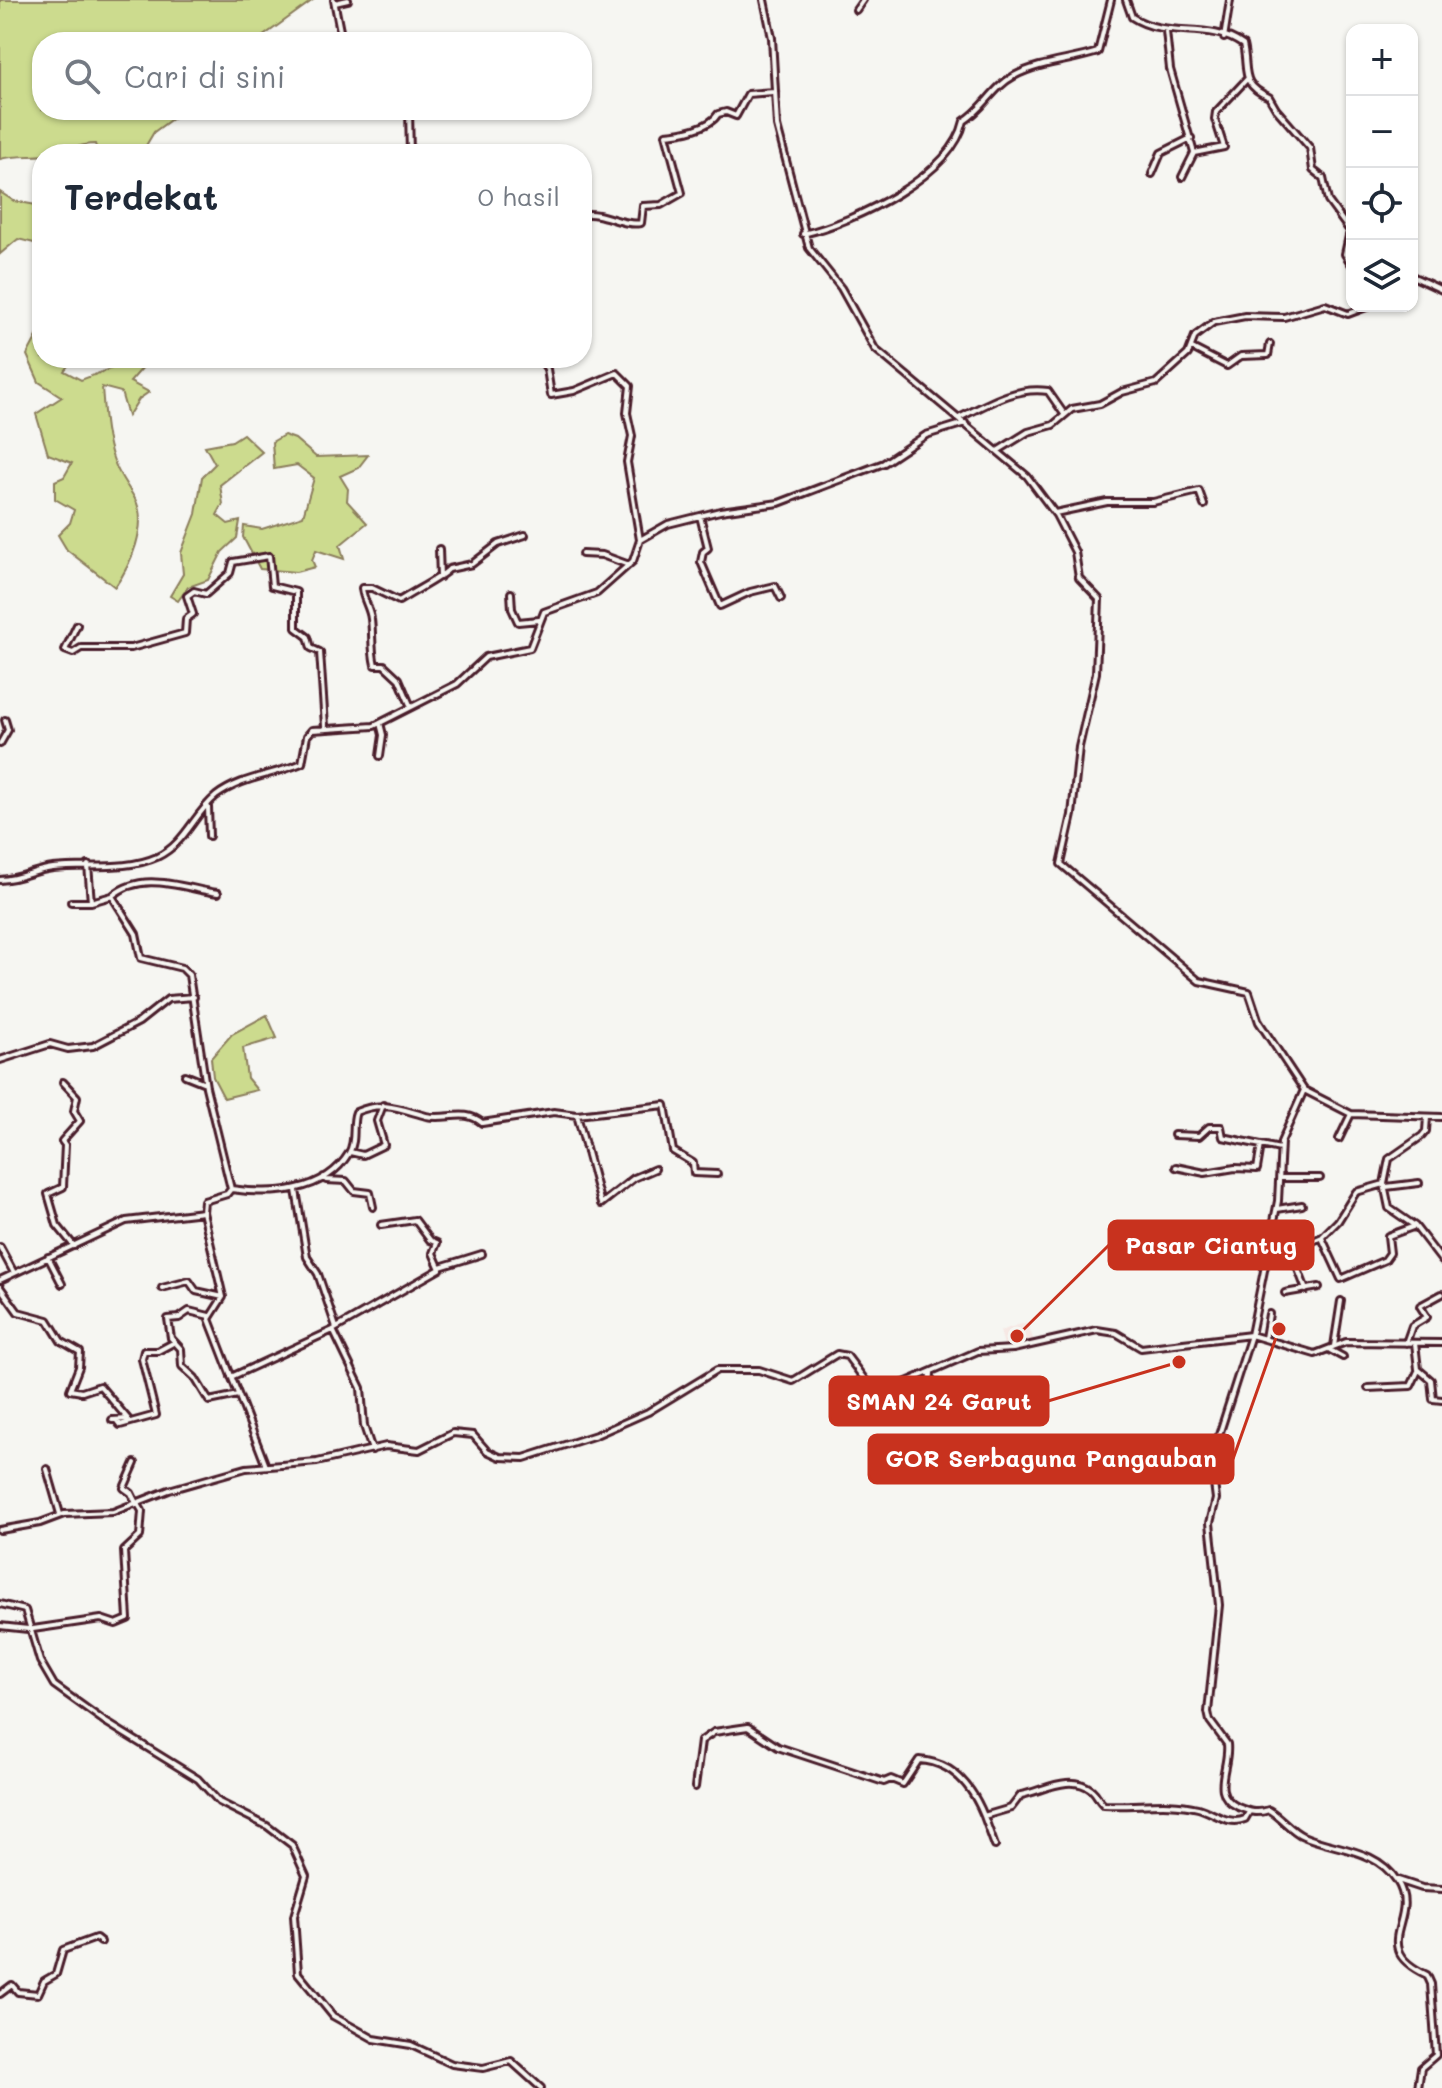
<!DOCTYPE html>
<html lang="id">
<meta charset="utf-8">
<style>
body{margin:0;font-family:Mali,sans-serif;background:#f6f6f7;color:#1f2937}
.controls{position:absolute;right:24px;top:24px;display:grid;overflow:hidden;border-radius:16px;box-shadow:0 2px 6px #0004}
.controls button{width:72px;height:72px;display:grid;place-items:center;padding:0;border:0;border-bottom:2px solid #e0e1e3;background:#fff;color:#1f2937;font:40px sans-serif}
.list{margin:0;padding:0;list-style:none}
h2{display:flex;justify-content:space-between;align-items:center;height:104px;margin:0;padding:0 32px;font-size:34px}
h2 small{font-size:26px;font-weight:400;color:#747a83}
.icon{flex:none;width:44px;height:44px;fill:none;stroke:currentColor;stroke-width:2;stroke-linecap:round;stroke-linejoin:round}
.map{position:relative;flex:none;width:1442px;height:2088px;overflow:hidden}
.search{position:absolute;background:#fff;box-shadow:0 2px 6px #0004;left:32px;top:32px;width:560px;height:88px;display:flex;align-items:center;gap:20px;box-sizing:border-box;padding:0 28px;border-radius:32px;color:#747a83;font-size:30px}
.panel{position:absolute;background:#fff;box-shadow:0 2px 6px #0004;left:32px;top:144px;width:560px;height:224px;border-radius:32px}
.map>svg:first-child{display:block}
.built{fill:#f6e8e4}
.green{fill:#ccdb8e;stroke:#8b7d5c;stroke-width:2}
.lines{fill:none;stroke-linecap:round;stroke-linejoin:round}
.street-casing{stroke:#4a1f2b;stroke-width:10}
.street{stroke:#f6f6f2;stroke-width:4}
.leader{fill:none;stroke:#c8321e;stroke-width:3}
.callout-dot{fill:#c8321e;stroke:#f6f6f2;stroke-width:3}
.callout{fill:#c8321e;stroke:#c8321e;stroke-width:3}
.callout-label{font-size:24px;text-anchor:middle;font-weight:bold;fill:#fff}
</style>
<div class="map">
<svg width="1442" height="2088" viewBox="0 0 1442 2088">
<rect width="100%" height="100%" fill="#f6f6f2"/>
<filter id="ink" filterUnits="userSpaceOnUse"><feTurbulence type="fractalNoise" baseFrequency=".0125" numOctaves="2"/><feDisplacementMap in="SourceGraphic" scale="16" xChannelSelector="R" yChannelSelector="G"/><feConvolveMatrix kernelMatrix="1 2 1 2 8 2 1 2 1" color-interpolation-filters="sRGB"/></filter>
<g filter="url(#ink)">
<path class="built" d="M1027,1322L1034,1341L1005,1349L1000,1331Z"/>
<path class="green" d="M0,0H313L255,42H42V110H184L154,132L141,154H98L95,144C80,144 72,149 58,153C40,158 19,154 0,159Z
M0,192L14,201L42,206V245L18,239L0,254Z
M42,327V358H74L64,371L81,380L128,362L145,365L130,382L149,392L139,399L128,416L121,392L102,387C104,412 105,438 114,461C119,476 128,486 135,499C149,525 130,566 115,587L67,550L58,535L70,523L74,510L55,499V481L64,477L72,463L48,454L36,414L62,397L39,382L27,355Z
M243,434L262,452L220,485L223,504L217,515L228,524L240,521L237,538L222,552L208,580L188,587L178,601L170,596L183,574L181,553L196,514L202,477L215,464L205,446L232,441Z
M284,435L295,439L316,457L368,455L358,468L340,476L348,489L347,501L367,523L340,545L344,559L316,550L312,560L315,567L296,572L260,569L243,537L244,526L262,529L303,516L314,478L297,465L274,469L272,442Z
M267,1015L277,1038L243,1048L247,1078L257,1090L224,1098L213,1077L211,1058L232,1034Z"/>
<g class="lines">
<g class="street-casing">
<path id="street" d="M334,0L341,36L347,42
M764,0L772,38L777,126L809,248L841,288L875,349L1027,476L1056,515L1075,552L1079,578L1099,599L1096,673L1079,747L1072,815L1061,864L1199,981L1249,992L1259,1022L1304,1090L1281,1142L1278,1201L1251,1335L1211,1460L1216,1499L1210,1523L1219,1605L1208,1712L1210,1721L1227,1744C1230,1768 1209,1793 1238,1807C1250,1812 1257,1814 1269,1810C1281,1817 1291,1831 1303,1836C1335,1850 1376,1848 1397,1881C1422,1920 1365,1946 1427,1975L1431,1984L1436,2055L1421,2068L1418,2088
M1126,0L1132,17C1167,40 1209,20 1243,45C1249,70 1239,84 1269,97L1276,109L1310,148L1313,170L1323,178L1328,201L1350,231L1345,254L1352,265
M335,3L348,0
M856,10L863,0
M1166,31L1170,69L1194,153
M1224,38L1230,0
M471,42H476
M492,42L496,38L512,42
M582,66H584
M409,110L410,154
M1152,174L1161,153L1191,138
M1182,177L1194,153L1224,147L1215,119L1216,112L1247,79
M582,215C600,210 623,227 641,223L643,206L661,205L682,193L666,134C681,133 710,128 718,114L726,112L736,116L748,94L774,92
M803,234C854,222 952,176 964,121C984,109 993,87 1014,76C1040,62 1071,61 1098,52L1111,0
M1412,276L1442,290
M1192,348L1227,366L1241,356L1268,355L1270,344
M540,358L547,369L551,395L574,391L617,373L630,386L627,413L632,436L627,462L640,540
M959,418C987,404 1016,386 1048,391L1064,414
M999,450L1028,432L1053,425L1072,409L1100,404L1122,392L1156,383L1188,354L1195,336L1214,322L1245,316L1284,317L1325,305L1348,314L1369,306
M1055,513L1107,502H1153L1199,491L1204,505
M700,516L708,548L703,552L701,562L720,606L750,592L775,586L781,598
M439,549L440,577
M582,554L602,555L629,565
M511,593L512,609L518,622L539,620
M77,625L65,650L73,653L81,648H131L185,633L186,619L193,614L187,596L194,591L206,594L230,573L233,562L269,556L272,586L296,592V628L308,637L311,648L320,652L325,726
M411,707L399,679L384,665H375C371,649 373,635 371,619C370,608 363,600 362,588H372L399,601C412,592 441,578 449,569L472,564L498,544L525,535
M380,723L383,735L380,756
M0,744L8,730L5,720
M208,807L209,836
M88,865L91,902L112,896L136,934L141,958L182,968L189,975L206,1087L231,1189L227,1194L204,1201L203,1212
M0,880C22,879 34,870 53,868C86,864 126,871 157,857C186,843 193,815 216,796C241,777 274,775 302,763L307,736L312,730L374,726L457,684L486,657L530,648L544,612L597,593L633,561L640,540L668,524L720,511L779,503L884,463L926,435L965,423
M112,896C143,870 182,888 218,893
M71,902H91
M0,1060L50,1044L68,1049L93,1046L139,1022L168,999L194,997
M185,1075L205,1083
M63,1082L77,1097L74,1111L80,1121L62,1141L65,1145L63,1187L48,1194L57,1225L74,1246
M1304,1090L1351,1114L1442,1117
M577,1115L601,1204L634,1178L655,1169
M1174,1135L1199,1136L1209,1127H1221L1223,1137L1280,1149
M1339,1139L1351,1114
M350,1152L363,1155L384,1145L377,1121L383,1105
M1176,1167L1205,1173L1235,1168L1257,1169L1261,1145
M324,1177L326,1180L346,1181L354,1191L370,1193L373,1207
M1282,1178H1320
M1384,1184L1389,1159L1422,1136L1426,1131L1427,1117
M1386,1187L1419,1183
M231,1189C272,1195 325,1193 349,1153C357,1140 351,1124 356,1112C383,1100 400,1109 426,1116C446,1121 465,1108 482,1123L554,1112L577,1115L665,1105L673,1151L693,1163L694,1173L717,1174
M296,1190L307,1257L318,1274L336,1327
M1277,1209L1302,1205
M1322,1238L1341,1279L1385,1260L1390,1253L1388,1236L1415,1226
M0,1247L14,1273
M1291,1251L1306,1290
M48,1257L62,1284
M1266,1262L1322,1237L1338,1221L1356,1192L1384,1184L1389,1208L1415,1226L1442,1261
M440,1267L482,1254
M0,1280L126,1221L203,1212L223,1297L209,1319L266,1466
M0,1287L18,1312L48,1320
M162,1288L189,1281L196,1291L223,1297
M1285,1293L1319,1287
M209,1316L189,1311L179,1318L168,1319L171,1338L181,1349L182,1366L195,1378L209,1401L238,1395
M48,1320L61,1341L80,1352L79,1367L70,1390L82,1392L100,1386L128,1419L112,1420
M1265,1338L1269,1314
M1406,1343L1412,1326L1427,1317L1420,1306L1442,1294
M1415,1343L1418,1369L1431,1380L1433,1399L1442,1400
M1334,1346L1341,1301
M1330,1350L1343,1357
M231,1377L333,1330
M1368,1388L1411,1386L1418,1371
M929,1402L931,1373
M117,1421L120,1425L156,1415L142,1359L144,1351H158L173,1343
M372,1450L364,1426L361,1388L333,1330L440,1269L433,1253L437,1243L430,1240L415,1220L381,1225
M135,1463L124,1488L131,1493L137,1505
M47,1469L60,1514
M0,1530L40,1523L64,1514L113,1512L169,1490L246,1468L317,1462L386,1446L419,1450L453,1433L473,1435L487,1451L500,1457L524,1458L596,1435L648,1412L717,1370H759L793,1381L837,1354L847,1356L871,1388L881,1393L978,1351L1013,1349L1097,1330L1116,1333L1141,1348L1251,1335L1315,1354L1346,1342L1442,1343
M0,1604L25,1610L40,1661L54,1685L104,1721L198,1779L219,1802L267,1826L292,1845L306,1876L294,1916L298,1973L333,2016L374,2039L411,2045L452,2064L483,2068L511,2061L541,2088
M0,1626L28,1629
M33,1629L101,1619L116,1624L128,1619L124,1551L140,1536L142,1511L138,1504
M695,1787L701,1741L714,1732L748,1727L778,1747L884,1782L891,1779L903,1784L919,1760C953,1762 972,1786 984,1816L1011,1808L1021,1795C1043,1791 1070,1773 1092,1790C1098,1795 1098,1801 1104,1805C1136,1807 1167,1800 1198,1808C1213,1812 1229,1826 1245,1819L1249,1812
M984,1816L995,1846
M1398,1880L1422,1888L1442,1889
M0,1994L12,1985L18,1992L38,1994L44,1981L56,1974L63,1950L96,1938L101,1942"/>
</g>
<use href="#street" class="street"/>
</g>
</g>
<path class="leader" d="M1017 1336L1109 1245M1179 1362L1048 1401M1279 1329L1233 1459"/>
<g class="callout-dot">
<circle cx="1017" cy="1336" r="8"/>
<circle cx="1179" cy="1362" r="8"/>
<circle cx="1279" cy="1329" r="8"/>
</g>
<g class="callout">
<rect x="1109" y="1221" width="204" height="48" rx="8"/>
<rect x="830" y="1377" width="218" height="48" rx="8"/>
<rect x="869" y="1435" width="364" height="48" rx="8"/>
</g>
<g class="callout-label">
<text x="1211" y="1254">Pasar Ciantug</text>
<text x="939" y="1410">SMAN 24 Garut</text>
<text x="1051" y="1467">GOR Serbaguna Pangauban</text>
</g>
</svg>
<div class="controls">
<button>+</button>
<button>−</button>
<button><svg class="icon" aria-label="locate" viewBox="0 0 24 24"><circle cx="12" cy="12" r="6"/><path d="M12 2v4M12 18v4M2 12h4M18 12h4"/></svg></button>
<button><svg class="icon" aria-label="layers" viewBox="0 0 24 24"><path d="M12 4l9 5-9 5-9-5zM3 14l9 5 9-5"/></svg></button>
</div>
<div class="search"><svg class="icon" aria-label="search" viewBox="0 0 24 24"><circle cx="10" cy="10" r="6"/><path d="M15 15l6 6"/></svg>Cari di sini</div>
<section class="panel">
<h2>Terdekat<small>0 hasil</small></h2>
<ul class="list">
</ul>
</section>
</div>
